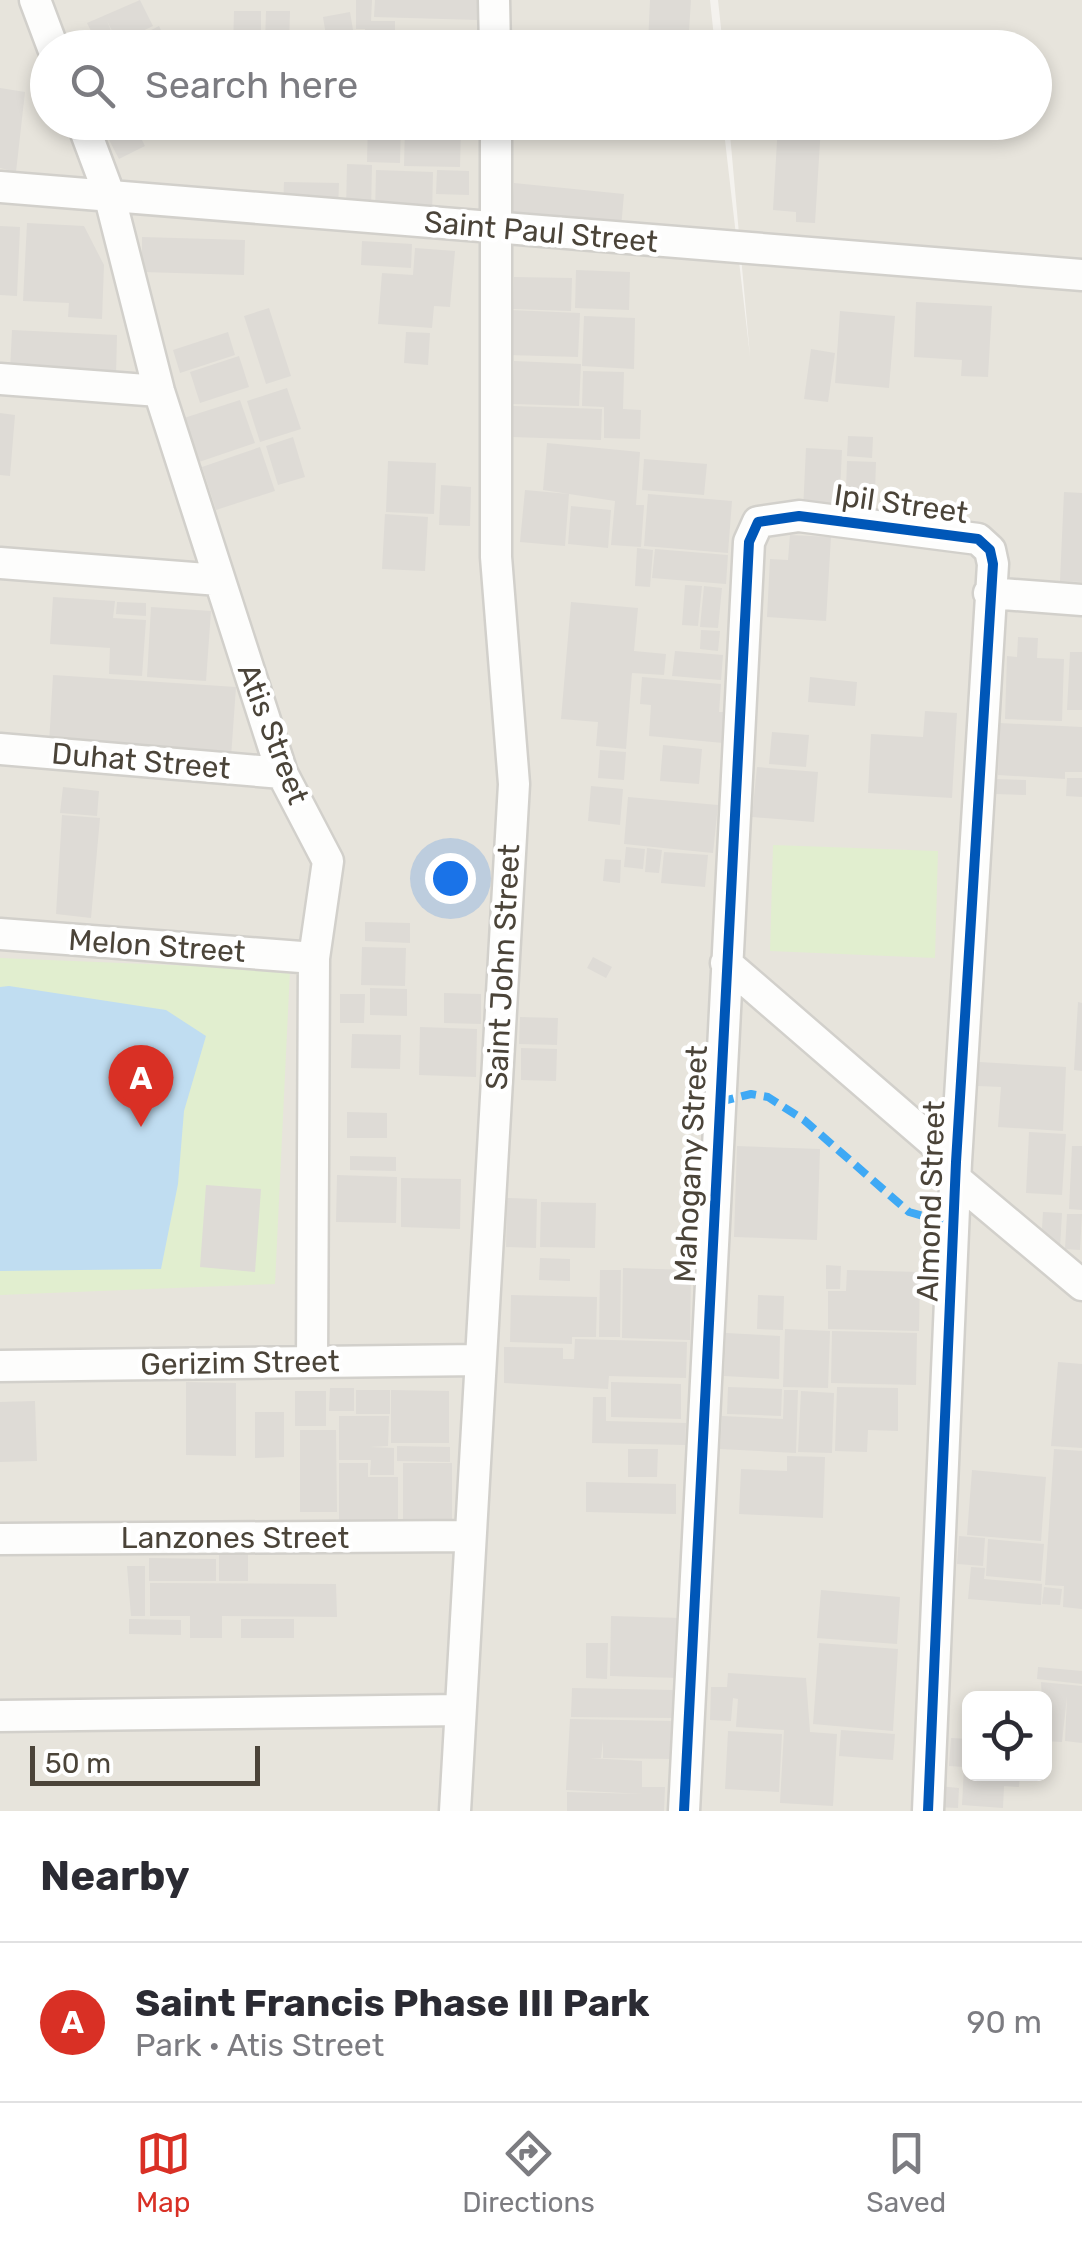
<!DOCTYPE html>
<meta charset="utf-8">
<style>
body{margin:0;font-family:Rubik,sans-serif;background:#f2f2f3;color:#2b2b33}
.controls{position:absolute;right:30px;bottom:30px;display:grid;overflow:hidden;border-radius:15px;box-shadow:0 5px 15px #0003}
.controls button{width:90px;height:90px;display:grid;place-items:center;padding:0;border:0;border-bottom:2px solid #e1e1e2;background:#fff;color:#2b2b33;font:50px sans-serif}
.scale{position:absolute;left:30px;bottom:25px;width:230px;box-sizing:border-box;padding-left:10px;border:5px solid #4b4439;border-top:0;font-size:28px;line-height:35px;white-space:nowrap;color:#4b4439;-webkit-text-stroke:8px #fff;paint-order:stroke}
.you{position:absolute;left:450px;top:878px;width:35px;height:35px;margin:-25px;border:8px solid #fff;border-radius:50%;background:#1a73e8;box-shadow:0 0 0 15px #1a73e833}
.badge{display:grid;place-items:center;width:65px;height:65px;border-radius:50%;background:#d93025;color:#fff;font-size:32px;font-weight:700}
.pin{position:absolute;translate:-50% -82px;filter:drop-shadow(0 2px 5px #0008)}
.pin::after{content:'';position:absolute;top:52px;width:35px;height:30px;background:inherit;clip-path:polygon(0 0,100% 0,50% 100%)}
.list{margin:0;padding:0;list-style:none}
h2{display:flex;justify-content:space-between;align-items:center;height:130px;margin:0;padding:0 40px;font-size:42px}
h2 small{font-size:32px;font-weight:400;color:#7c7c81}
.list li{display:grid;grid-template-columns:65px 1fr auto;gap:30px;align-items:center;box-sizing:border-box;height:160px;padding:0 40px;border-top:2px solid #e1e1e2}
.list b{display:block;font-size:38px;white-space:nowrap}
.list p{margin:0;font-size:32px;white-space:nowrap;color:#7c7c81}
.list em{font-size:32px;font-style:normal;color:#7c7c81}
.icon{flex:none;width:55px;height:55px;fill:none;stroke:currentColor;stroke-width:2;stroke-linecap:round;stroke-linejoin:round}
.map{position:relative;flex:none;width:1082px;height:1811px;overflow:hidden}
.search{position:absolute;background:#fff;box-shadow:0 5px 15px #0003;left:30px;right:30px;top:30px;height:110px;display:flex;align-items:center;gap:25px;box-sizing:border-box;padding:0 35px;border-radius:55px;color:#7c7c81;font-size:38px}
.sheet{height:290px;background:#fff}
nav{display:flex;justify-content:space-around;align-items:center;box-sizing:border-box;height:140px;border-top:2px solid #e1e1e2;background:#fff;font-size:28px;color:#7c7c81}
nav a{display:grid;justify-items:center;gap:5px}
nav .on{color:#d93025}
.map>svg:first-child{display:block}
.residential{fill:#e7e4dc;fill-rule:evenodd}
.green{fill:#e1eecf}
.water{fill:#c0ddf1}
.building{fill:#dedbd6}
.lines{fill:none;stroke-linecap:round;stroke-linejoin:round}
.street-casing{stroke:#d2d0cb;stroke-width:35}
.street{stroke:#fdfdfc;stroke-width:30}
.quiet{stroke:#3fa9f5;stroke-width:8;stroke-dasharray:15 8;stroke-linecap:butt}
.cycleway-casing{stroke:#fff;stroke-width:16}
.cycleway{stroke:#0057b8;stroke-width:10}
.labels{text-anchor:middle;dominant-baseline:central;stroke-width:9;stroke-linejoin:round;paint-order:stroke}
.street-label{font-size:30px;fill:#4b4439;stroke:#fff}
</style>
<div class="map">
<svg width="1082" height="1811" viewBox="0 0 1082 1811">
<rect width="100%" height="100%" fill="#f4f2ee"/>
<path class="residential" d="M0,0H710L715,47L48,48V122L723,123L750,356L729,123L1034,122V48L723,47L718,0H1082V1811H0ZM970,1698H1044V1774H970Z"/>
<path class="green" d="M773,845L938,851L935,958L770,951Z
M0,958L290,970L275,1284L0,1295Z"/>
<path class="water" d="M9,986L166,1010L206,1036L184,1111L178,1184L161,1269L0,1271V987Z"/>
<path class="building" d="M140,0L153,26L118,43L107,21L114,38L98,45L87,23Z
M356,0H372L371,21H395V45L365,44V29H356Z
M375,0H479L478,20L374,17Z
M650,0H691L688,47L648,44Z
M234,11H261V48H233Z
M266,11H290L289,45L265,44Z
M350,12L356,48H328L323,17Z
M159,26L170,48H116Z
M0,88L25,92L16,172L0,168Z
M133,122L145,146L119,159L106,134Z
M368,122H401L400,163L367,162Z
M520,122H595V131Z
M778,124L821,126L815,223L796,222V212L773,210Z
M405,125L461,127L460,167L404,166Z
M347,164L372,165L371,211L346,210Z
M376,170L433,172L432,216L375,214Z
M437,170L469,171V195L436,194Z
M284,182L339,183L338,209L283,208Z
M514,183L624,194L621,228L512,217Z
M27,223L84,226L104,265L102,319L68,317L69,303L23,301Z
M0,226L20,227L17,296L0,295Z
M142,237L245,240L244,275L142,272Z
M362,241L412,244L411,268L361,265Z
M415,248L455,251L450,307L434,306L432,328L378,324L382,273L413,275Z
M576,270L630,272L629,310L575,308Z
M514,277L572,278L571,311L513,309Z
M916,302L992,306L988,377L961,376L962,360L914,357Z
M269,308L291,376L266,384L244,316Z
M510,310L580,313L578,357L508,355Z
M840,311L895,316L889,388L835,383Z
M584,316L635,318L634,369L582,366Z
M12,330L117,335L116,376L10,371Z
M228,332L235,355L180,373L173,350Z
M406,332L430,333L428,365L404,363Z
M811,349L835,353L828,402L804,399Z
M239,356L249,387L200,403L190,372Z
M514,361L581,364L579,406L512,404Z
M583,371L624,372L623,409L641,410L640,439L604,438V407L582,406Z
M287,388L301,429L260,442L247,401Z
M240,400L255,443L199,462L184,418Z
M513,406L602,409L601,440L512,437Z
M0,413L15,415L10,476L0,475Z
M848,436L873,437L872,458L847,456Z
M293,437L305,477L278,485L266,446Z
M547,443L640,452L636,505H644L641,547L611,545L615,501L543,490Z
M260,447L275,491L216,510L202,467Z
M806,448L842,450L839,513L803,511Z
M644,459L707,464L704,495L642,490Z
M388,461L436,463L434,514L386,512Z
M847,461L876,462L875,492L846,490Z
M441,485L471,487L470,526L439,525Z
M525,490L569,494L565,546L520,542Z
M1064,492L1082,493V582L1060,581Z
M648,494L732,501L728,553L644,546Z
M844,495L867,496V511L844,510Z
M571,506L611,510L608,548L568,544Z
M385,514L428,517L425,571L382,569Z
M790,535L831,537L826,621L767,617L770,559L788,560Z
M637,548L653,550L650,587L635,586Z
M655,549L728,555L726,584L652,578Z
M685,585L702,586L698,626L682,625Z
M704,586L722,588L718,628L700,627Z
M53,597L115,601L113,618L146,620L142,676L109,674L110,648L50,644Z
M117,602L146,603V616L116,614Z
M571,602L638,608L634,651L666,654L664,675L632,673L626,749L596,746L598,722L561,719Z
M151,607L211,611L206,681L147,677Z
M701,630L720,631L718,651L700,649Z
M1018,637L1038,638L1037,658L1064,659L1062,721L1005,719L1007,656L1017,657Z
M675,651L723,655L721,680L672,676Z
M1070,652H1082V710H1067Z
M53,675L236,687L231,757L49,744Z
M642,677L721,684L719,712H726L723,743L649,736L651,705L640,704Z
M810,677L857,682L855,706L808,702Z
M925,711L957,713L952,798L868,793L871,734L923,737Z
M1000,723L1082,727V772H1065V779L998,775Z
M772,732L809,735L806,767L769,764Z
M663,745L702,749L699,784L660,781Z
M600,750L626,752L624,780L598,778Z
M757,767L818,772L814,822L752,817Z
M1067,778H1082V797L1066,796Z
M995,779L1026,780V795L995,794Z
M591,786L623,789L620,825L588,821Z
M63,787L99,791L97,816L60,813Z
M628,797L718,805L713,853L624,844Z
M62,815L100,818L91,918L56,914Z
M626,847L645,849L643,869L624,867Z
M647,848L662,850L659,873L645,872Z
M664,852L708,855L705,887L661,883Z
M605,859L621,860L620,883L603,881Z
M365,922L410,923V943L365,941Z
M362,947L406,948L405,986L361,985Z
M593,957L612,967L606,978L587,968Z
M370,988L407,989V1016L370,1015Z
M444,993L481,994V1024L444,1023Z
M340,994H365L364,1023H340Z
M1078,1002L1082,1003V1071L1074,1070Z
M520,1017L558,1018L557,1045L519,1044Z
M420,1027L477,1029L476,1077L419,1075Z
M352,1034L401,1035L400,1069L351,1068Z
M521,1048L557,1049L556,1081L521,1080Z
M979,1062L1066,1067L1063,1131L998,1127L1001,1087L978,1086Z
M347,1112L387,1113V1138H347Z
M1029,1132L1066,1134L1062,1195L1026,1193Z
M737,1146L820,1149L817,1240L734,1237Z
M1072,1146H1082V1210L1069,1209Z
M350,1156L396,1157V1171L350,1170Z
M337,1175L397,1177L396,1223L336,1222Z
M401,1178L461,1179L460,1229L401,1227Z
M206,1185L261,1189L255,1272L200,1267Z
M507,1198L537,1199L536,1248L506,1247Z
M541,1202L596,1203L595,1248L540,1247Z
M1043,1212L1062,1213L1060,1247L1041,1246Z
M1067,1214H1082L1080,1250L1065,1249Z
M540,1258L570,1259V1281L539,1280Z
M826,1265L841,1266L840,1289H826Z
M623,1268L691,1270L690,1340L622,1338Z
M600,1270H621L620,1337H599Z
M847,1270L920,1272L919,1331L828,1329V1291H846Z
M511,1295L597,1297L596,1337H572V1344L510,1342Z
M758,1295L784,1296L783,1330L757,1329Z
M785,1329L830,1331L828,1388L783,1387Z
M832,1331L917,1333L916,1385L831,1383Z
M726,1333L780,1336L779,1379L724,1376Z
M575,1339L687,1342L686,1378L609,1376L608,1389L504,1383V1347L563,1348V1359H574Z
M1058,1362L1082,1364V1448L1051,1446Z
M186,1382L236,1383V1456L186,1455Z
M611,1382L681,1384V1419L611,1417Z
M728,1387L782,1389L781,1416L727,1414Z
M837,1387L898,1388V1431L868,1430L867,1452L835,1451Z
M330,1388H354V1411H329Z
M356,1390H390V1414H356Z
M391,1390L449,1391V1443H391Z
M784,1390H798L796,1453L720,1449L722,1416L783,1419Z
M295,1391H326V1426H295Z
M801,1391L834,1393L832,1453L798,1452Z
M593,1397H606V1421L686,1423L685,1445L592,1443Z
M35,1401L37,1461L0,1462V1402Z
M255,1412H284V1457L255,1458Z
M339,1416H389L388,1446L370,1447L394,1448V1475H370L371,1460H339Z
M300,1430H336L337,1512H300Z
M397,1446L450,1447V1462L397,1461Z
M628,1449H658L657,1477H628Z
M1054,1449L1082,1451V1609L1063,1607L1064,1586L1045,1585Z
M787,1456L825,1457L823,1518L739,1514L741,1469L787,1471Z
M339,1463H368V1477H398V1527L339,1526Z
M403,1463H452V1524L403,1523Z
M972,1470L1046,1477L1041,1541L967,1535Z
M586,1482L676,1484V1514L586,1512Z
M959,1536L985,1538L983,1566L957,1564Z
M988,1539L1044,1544L1041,1581L986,1576Z
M219,1544L248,1545V1581H219Z
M149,1558L216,1559V1581H149Z
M127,1566H145V1616H131Z
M971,1567L985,1568L984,1579L1042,1584L1041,1605L968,1599Z
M150,1583L336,1584L337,1617L222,1616V1638H190V1616H150Z
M1044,1587L1062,1589L1060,1605L1042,1604Z
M821,1590L900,1597L897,1644L817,1638Z
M611,1616L681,1618L680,1678L610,1676Z
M129,1619L181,1620V1635L129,1634Z
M241,1619H294V1638H241Z
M586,1643H608L607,1679L586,1678Z
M819,1643L898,1649L893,1731L813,1724Z
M1038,1667L1082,1671V1684L1037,1679Z
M728,1673L806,1678L810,1732L837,1734L833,1806L780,1803L784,1730L736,1727L738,1699L733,1698L731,1721L710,1720L711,1687H727Z
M1041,1682L1082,1686V1743L1065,1741L1067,1696L1062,1742L1044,1741Z
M572,1688L674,1690L673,1718L571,1717Z
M570,1719L672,1721V1759L603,1758V1741L601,1758H589L642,1761V1787H665L664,1811H567V1792L643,1794L566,1790Z
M841,1730L895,1734L893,1760L839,1756Z
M728,1731L782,1734L779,1792L725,1789Z
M951,1738L970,1739V1774H1020L1019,1787L1004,1786L1003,1808L962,1805L964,1767L949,1766Z
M938,1786L959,1788L958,1808L936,1807Z"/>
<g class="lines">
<g class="street-casing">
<path id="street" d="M35,0L53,48
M494,0L495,48
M82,122L109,194L159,391L282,773L328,861L314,958L312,1362
M0,187L1082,275
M0,379L159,391
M0,563L219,580
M989,593L1082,600
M0,749L282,773
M0,934L314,958
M726,963L956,1162
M958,1181L1082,1285
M0,1366L479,1360
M0,1539L470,1536
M0,1716L460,1710
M455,1811L514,784L496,557V122
M684,1811L749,542L758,522L799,516L978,539L990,550L993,564L956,1162L928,1811"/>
</g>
<use href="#street" class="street"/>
<path class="quiet" d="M719,1102L751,1094L768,1097L804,1120L909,1212L954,1225"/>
<g class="cycleway-casing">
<path id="cycleway" d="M684,1811L749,542L758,522L799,516L978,539L990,550L993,564L956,1162L928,1811"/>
</g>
<use href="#cycleway" class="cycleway"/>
</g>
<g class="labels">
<g class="street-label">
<text transform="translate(541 232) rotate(5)">Saint Paul Street</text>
<text transform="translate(901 504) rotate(8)">Ipil Street</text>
<text transform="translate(273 734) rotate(69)">Atis Street</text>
<text transform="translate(141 761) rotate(5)">Duhat Street</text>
<text transform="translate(157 946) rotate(4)">Melon Street</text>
<text transform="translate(503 967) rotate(-87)">Saint John Street</text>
<text transform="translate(691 1164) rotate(-87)">Mahogany Street</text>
<text transform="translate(931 1201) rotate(-88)">Almond Street</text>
<text transform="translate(240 1363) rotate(-1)">Gerizim Street</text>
<text x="235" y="1538">Lanzones Street</text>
</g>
</g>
</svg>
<div class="controls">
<button><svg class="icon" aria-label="locate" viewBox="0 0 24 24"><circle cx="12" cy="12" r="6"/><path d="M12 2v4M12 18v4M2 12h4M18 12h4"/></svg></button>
</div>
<div class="scale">50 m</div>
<div class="you"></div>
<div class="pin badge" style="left:141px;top:1127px">A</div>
<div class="search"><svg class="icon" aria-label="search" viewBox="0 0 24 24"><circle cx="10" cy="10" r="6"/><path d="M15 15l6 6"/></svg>Search here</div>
</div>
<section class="sheet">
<h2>Nearby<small></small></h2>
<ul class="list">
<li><span class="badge">A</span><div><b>Saint Francis Phase III Park</b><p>Park · Atis Street</p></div><em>90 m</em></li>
</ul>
</section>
<nav>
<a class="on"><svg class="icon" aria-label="map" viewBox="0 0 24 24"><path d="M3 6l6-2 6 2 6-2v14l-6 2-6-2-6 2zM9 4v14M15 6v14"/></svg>Map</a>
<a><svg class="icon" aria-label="directions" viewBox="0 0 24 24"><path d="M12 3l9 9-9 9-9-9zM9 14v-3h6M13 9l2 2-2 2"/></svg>Directions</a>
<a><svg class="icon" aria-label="saved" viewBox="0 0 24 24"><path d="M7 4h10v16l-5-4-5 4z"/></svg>Saved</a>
</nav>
